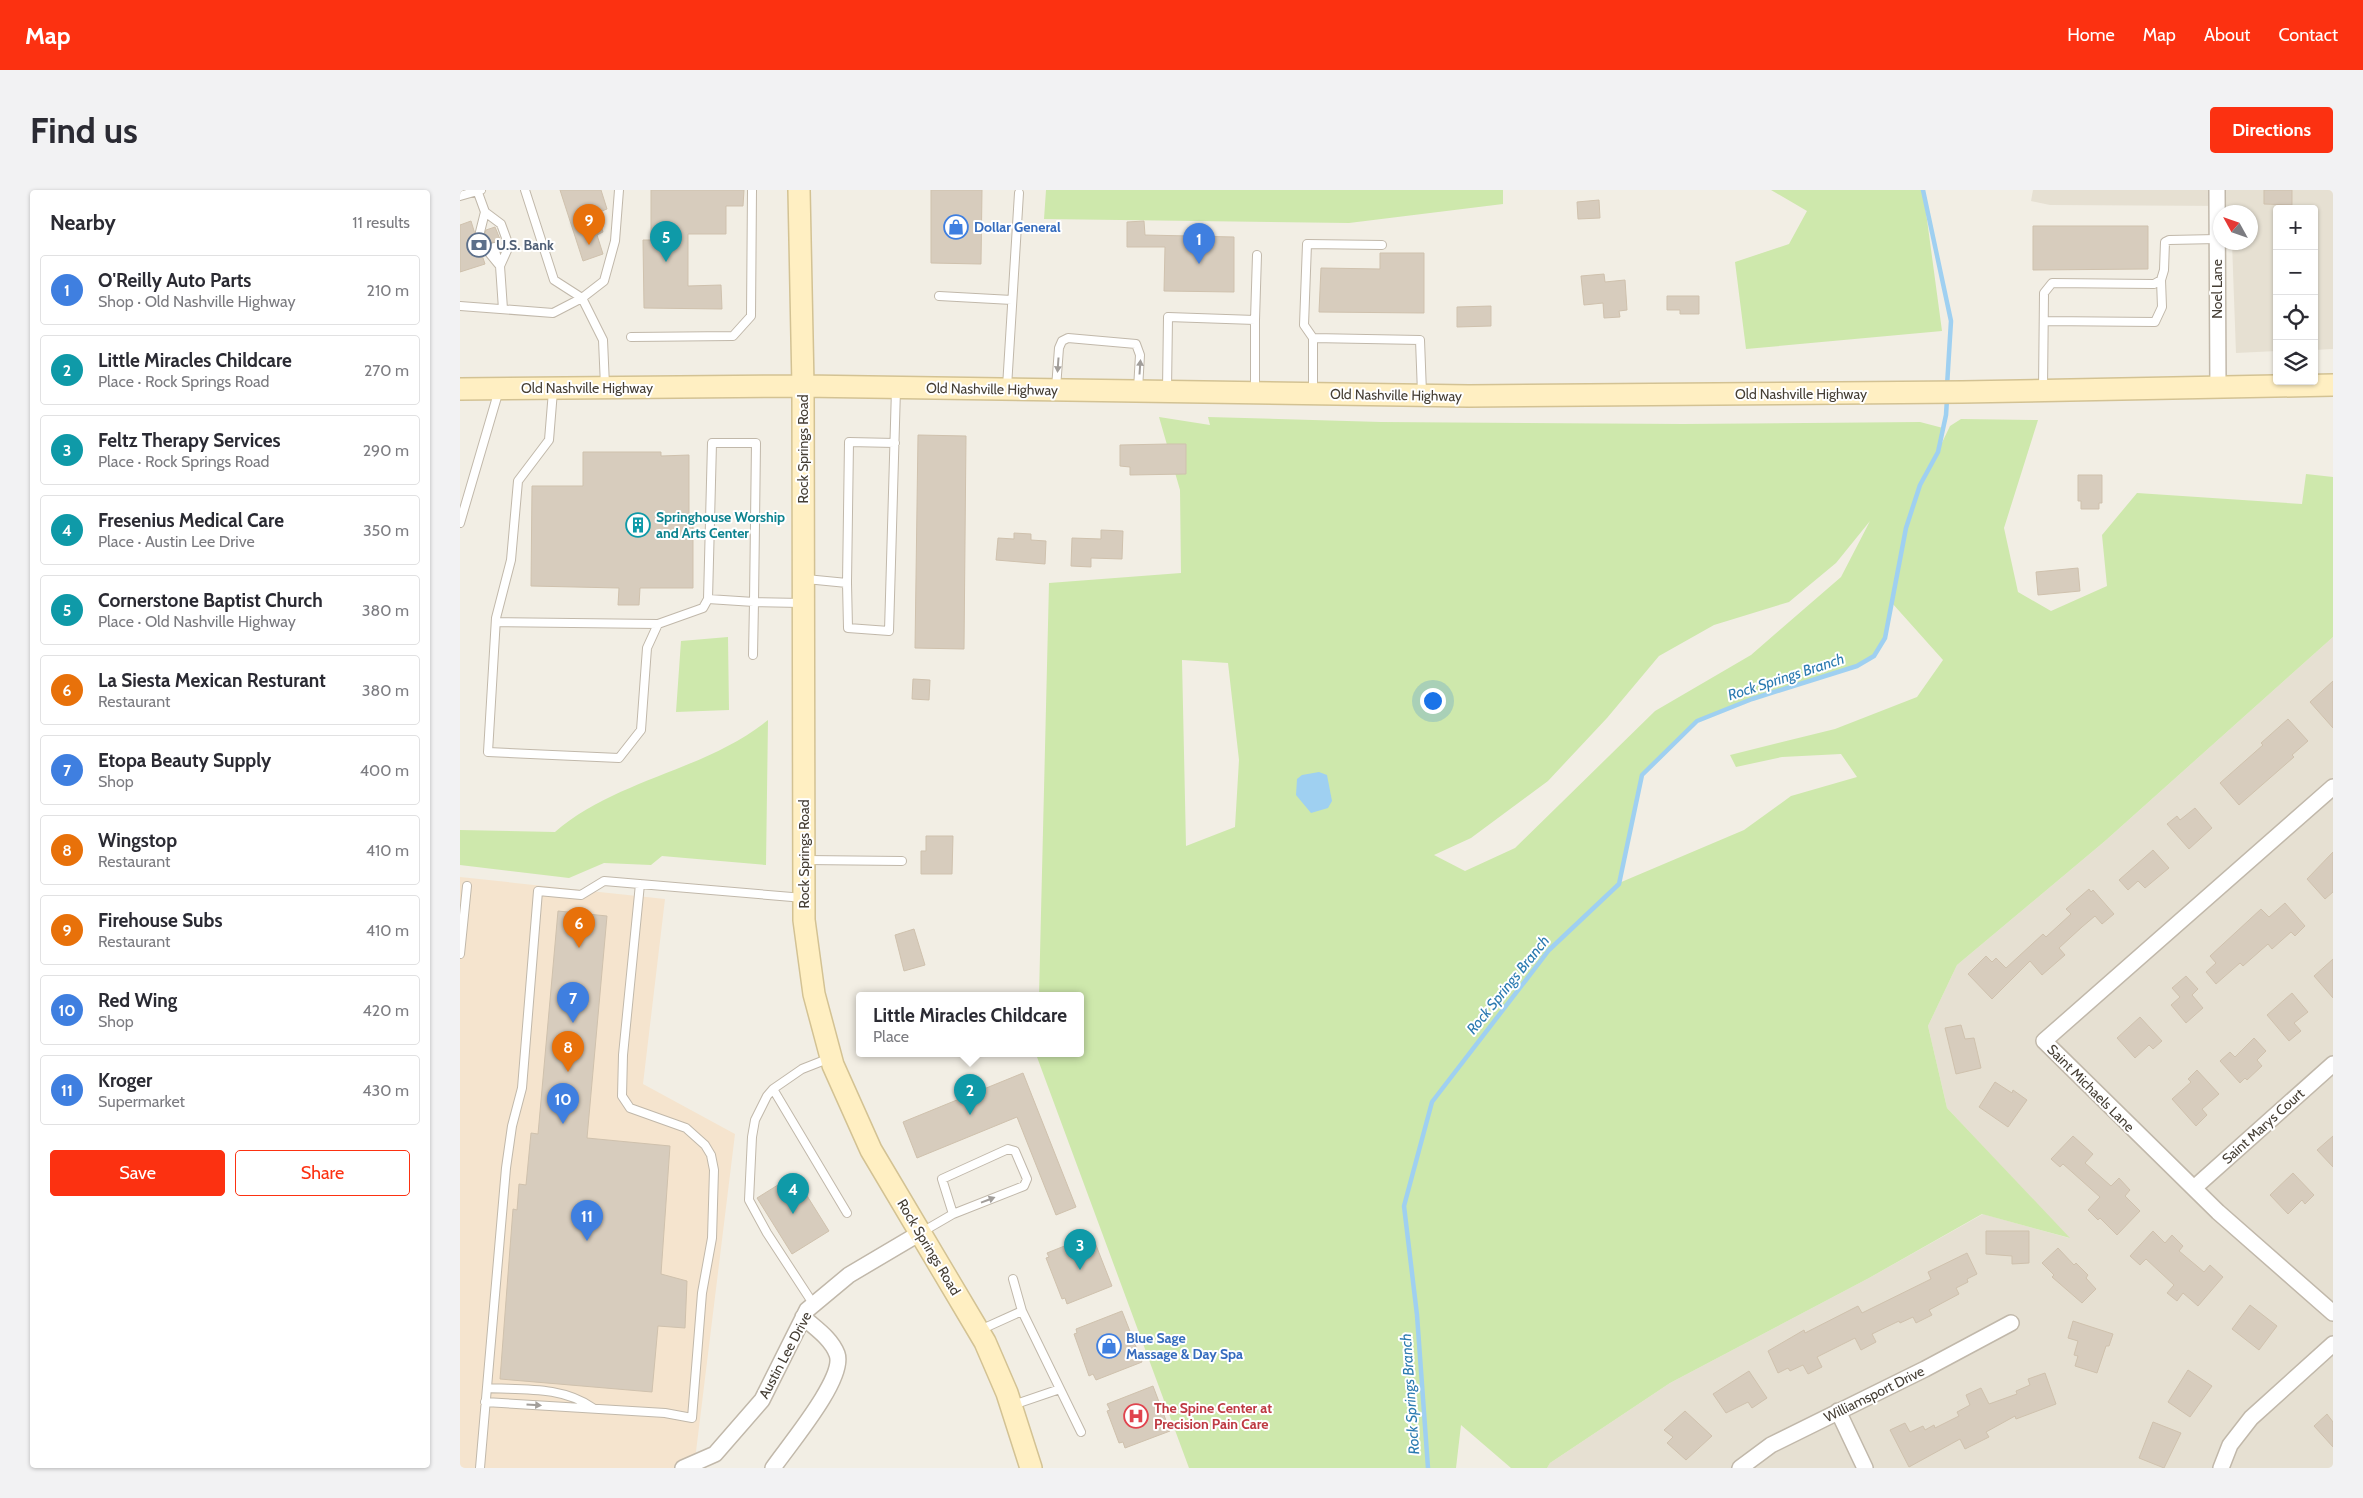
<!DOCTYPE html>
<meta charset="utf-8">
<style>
body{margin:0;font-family:Cabin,sans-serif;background:#f2f2f3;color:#2b2b33}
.controls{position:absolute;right:15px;top:15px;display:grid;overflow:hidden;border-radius:5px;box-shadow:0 1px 4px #0004}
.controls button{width:45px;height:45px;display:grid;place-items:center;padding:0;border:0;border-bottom:1px solid #e1e1e2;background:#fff;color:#2b2b33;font:25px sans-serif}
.compass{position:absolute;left:1753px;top:15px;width:45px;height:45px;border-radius:50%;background:#fff;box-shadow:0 1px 4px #0004;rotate:310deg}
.you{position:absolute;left:972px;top:510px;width:18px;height:18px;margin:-12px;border:4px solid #fff;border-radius:50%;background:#1a73e8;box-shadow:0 0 0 8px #1a73e833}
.badge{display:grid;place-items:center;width:32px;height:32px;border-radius:50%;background:#fc3111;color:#fff;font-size:16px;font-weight:700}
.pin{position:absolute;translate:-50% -41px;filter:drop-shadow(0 1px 2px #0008)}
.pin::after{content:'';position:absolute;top:26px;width:18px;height:15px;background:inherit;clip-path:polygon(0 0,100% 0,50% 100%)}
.popup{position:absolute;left:396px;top:802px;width:228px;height:65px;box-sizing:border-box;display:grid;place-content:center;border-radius:5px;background:#fff;filter:drop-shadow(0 1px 4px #0005);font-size:16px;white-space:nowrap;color:#7c7c81}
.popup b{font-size:19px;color:#2b2b33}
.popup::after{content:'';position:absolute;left:50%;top:100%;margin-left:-10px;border:10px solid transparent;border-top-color:#fff}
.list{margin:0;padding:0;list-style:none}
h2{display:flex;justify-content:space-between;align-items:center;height:65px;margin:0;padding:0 20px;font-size:21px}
h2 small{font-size:16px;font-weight:400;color:#7c7c81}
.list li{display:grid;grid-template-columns:32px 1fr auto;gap:15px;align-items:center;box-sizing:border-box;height:70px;margin:0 10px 10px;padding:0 10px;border:1px solid #e1e1e2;border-radius:5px}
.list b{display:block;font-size:19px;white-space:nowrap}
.list p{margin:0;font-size:16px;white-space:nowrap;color:#7c7c81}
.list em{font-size:16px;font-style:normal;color:#7c7c81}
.actions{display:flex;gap:10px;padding:15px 20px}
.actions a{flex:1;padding:11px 0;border:1px solid #fc3111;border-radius:5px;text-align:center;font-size:18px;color:#fc3111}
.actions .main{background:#fc3111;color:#fff}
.icon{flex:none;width:28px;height:28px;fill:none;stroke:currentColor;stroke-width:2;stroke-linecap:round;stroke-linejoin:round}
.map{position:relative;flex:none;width:1873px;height:1278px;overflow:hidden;border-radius:5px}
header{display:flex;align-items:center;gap:30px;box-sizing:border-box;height:70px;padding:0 25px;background:#fc3111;color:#fff}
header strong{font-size:24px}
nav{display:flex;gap:28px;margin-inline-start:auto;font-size:18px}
.intro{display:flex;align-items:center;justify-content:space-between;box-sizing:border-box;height:120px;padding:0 30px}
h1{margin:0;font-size:35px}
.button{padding:12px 22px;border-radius:5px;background:#fc3111;color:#fff;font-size:18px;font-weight:700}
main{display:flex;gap:30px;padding:0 30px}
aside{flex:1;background:#fff;border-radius:5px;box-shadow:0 1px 4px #0004}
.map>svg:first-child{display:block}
.residential{fill:#e6e0d2}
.commercial{fill:#f5e4ce}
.green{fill:#cee8ac;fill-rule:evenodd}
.water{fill:#9fd0f1}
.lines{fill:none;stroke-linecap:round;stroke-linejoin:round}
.stream{stroke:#9fd0f1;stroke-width:4.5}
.building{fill:#d7ccbd;stroke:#cfc1ad}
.lane-casing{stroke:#c1b8aa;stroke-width:10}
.street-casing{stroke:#c1b8aa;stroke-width:18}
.secondary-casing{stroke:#d3c293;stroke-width:24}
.lane{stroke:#fff;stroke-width:8}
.street{stroke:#fff;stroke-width:15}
.secondary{stroke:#ffefc2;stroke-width:21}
.oneway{fill:#a29e9a}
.labels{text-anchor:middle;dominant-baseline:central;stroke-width:4;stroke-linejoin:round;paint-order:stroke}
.shop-label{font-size:14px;font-weight:bold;fill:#366cbe;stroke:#fff;text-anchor:start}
.service-label{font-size:14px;font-weight:bold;fill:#4e5e75;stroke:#fff;text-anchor:start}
.street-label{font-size:14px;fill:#453e34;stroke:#fff}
.culture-label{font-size:14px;font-weight:bold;fill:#0d838f;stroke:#fff;text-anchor:start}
.health-label{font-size:14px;font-weight:bold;fill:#be3a42;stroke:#fff;text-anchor:start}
.water-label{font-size:15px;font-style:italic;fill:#2c7bb1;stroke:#fff}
</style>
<header>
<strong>Map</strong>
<nav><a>Home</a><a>Map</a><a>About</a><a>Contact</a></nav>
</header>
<div class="intro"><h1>Find us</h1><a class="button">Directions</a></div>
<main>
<aside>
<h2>Nearby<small>11 results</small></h2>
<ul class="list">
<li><span class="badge" style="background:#3f7fe0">1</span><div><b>O'Reilly Auto Parts</b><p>Shop · Old Nashville Highway</p></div><em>210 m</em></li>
<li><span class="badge" style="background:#0f9aa8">2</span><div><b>Little Miracles Childcare</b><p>Place · Rock Springs Road</p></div><em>270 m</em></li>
<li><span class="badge" style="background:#0f9aa8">3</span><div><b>Feltz Therapy Services</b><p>Place · Rock Springs Road</p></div><em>290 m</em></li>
<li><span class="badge" style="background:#0f9aa8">4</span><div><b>Fresenius Medical Care</b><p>Place · Austin Lee Drive</p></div><em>350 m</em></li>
<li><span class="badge" style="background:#0f9aa8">5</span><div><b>Cornerstone Baptist Church</b><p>Place · Old Nashville Highway</p></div><em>380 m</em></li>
<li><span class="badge" style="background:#e8710a">6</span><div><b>La Siesta Mexican Resturant</b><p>Restaurant</p></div><em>380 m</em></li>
<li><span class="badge" style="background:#3f7fe0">7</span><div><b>Etopa Beauty Supply</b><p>Shop</p></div><em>400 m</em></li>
<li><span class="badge" style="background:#e8710a">8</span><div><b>Wingstop</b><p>Restaurant</p></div><em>410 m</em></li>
<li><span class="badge" style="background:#e8710a">9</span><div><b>Firehouse Subs</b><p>Restaurant</p></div><em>410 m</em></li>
<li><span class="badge" style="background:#3f7fe0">10</span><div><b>Red Wing</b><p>Shop</p></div><em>420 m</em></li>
<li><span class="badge" style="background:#3f7fe0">11</span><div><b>Kroger</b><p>Supermarket</p></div><em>430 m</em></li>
</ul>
<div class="actions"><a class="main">Save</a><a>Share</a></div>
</aside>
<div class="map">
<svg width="1873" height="1278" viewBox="0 0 1873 1278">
<rect width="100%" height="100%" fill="#f2eee4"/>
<path class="residential" d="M1573,0H1873V159L1854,160V19H1817V161L1776,163L1772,53L1790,52V22H1770V16L1590,15L1571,11Z
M1873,447V1278H1087L1090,1273L1210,1193L1409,1088L1523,1024L1609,1048L1487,918L1468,836L1497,775L1645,651Z"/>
<path class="commercial" d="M0,687L205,709L183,894L275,944L234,1278H0Z"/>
<path class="green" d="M586,0H1043V14L889,33L584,29Z
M1311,0H1463L1482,141L1286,159L1275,72L1329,54L1347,21Z
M699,227L750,235L748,227L921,232L1223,234L1460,232L1483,238L1479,259L1490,236L1501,229L1578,230L1544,338L1558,402L1591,421L1647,396L1642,345L1677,303L1842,314L1846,284L1873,287V447L1645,651L1497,775L1468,836L1487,918L1610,1048L1522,1024L1409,1088L1210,1193L1090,1273L1087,1278H1051L1001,1235L996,1278H729L577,867L578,864H620V806H579L589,393L721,383L720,300ZM1410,331L1381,387L1291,465L1195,521L1055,658L1005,681L974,665L1011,648L1088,591L1147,528L1199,466L1254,435L1329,412L1376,373ZM1432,413L1483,470L1457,507L1375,539L1270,565L1276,577L1322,567L1381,564L1397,587L1331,606L1284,640L1159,693L1182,586L1237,531L1292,509L1397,476L1414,466L1425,448ZM722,470L768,473L779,570L775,637L726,656Z
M268,447L269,520L216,522L221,451Z
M308,530L306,675L202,666L191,675L144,673L109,688L0,675V640L95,642C156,589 245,581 308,530Z"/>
<path class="water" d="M859,582L867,585L872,611L868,618L851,623L836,605L837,589L842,585Z"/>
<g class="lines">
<path class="stream" d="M1463,0L1491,131L1487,196
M968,1278L957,1125L944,1016L972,912L1089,760L1159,694L1182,585L1237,531L1292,509L1397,476L1414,466L1425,448L1446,338L1460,295L1478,262L1486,225L1487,209"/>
</g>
<path class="building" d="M100,0H141L147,19L137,23L143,42L137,45L143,64L123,71Z
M191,0H284L283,16H266V44H228V96L261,95L262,119L184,118L183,50H191Z
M471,0H522L521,74L471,73Z
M1804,0H1832V15L1804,14Z
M1139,10L1140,28L1118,29L1117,12Z
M11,31L15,44L18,47L24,46L26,40L35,37L42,54L39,55L33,52L29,54H23L20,59L25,74L0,82V35Z
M684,31L685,45L774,47V102L704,101L705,57H667V32Z
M1573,36H1688V79L1573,80Z
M920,63H964V123L859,122L861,78L920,79Z
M1144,84L1145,92L1165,90L1167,120L1159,121L1160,127L1144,128L1143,113L1124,115L1121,86Z
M1207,106H1239V124H1220V120H1207Z
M1031,116V136L997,137V117Z
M458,245L506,246L504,459L455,458Z
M708,254H726V284L670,285V277L660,276V255Z
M123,262H201V266L229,265V324H233V398H180L179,415H158L159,398L71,396L72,296H123Z
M1618,285H1642V313H1639V319H1621V311H1618Z
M641,340L663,341L662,369L631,368V377L611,376L612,348L641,349Z
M554,343L571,344V350L586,351L585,374L536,370L538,348L554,349Z
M1618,378L1620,401L1578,405L1576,382Z
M453,489L470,490L469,510L452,509Z
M1873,491V538L1850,512Z
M1828,529L1848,551L1832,565L1834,567L1779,615L1760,593L1803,555L1801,553Z
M1735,618L1752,638L1729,659L1707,634L1717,626L1720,630Z
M466,646H493L492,684H461V661H466Z
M1693,660L1709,678L1685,698L1678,691L1668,700L1659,690Z
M1873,662V702L1865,709L1847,689Z
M1629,699L1631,702L1633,700L1654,724L1642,734L1635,726L1622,737L1599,758L1605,765L1582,785L1570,771L1532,809L1508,784L1526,766L1532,772L1536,768L1546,778L1583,744L1586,747L1611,724L1606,719Z
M1825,713L1845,736L1835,746L1831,742L1812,759L1808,754L1783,776L1780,773L1756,794L1746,782L1756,773L1750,766L1801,719L1809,727Z
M98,721L147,726L127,948L210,956L201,1084L227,1091L225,1138L198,1136L192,1202L40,1189L53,1019L57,1020L59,994L66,995L71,943L78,944Z
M454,739L465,775L444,781L435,745Z
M1873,769V808L1854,786Z
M1726,786L1738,799L1732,805L1743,818L1726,833L1711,815L1720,807L1712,798Z
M1832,803L1848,822L1834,833L1841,841L1829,851L1807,825Z
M1680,827L1702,851L1693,859L1689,855L1675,868L1657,848Z
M1501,835L1505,849L1514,848L1521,878L1496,884L1485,838Z
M1794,848L1806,861L1797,870L1802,876L1787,890L1785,888L1780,893L1760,871L1770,862L1775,867Z
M1737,880L1759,904L1742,919L1747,925L1736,936L1712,909L1731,892L1728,889Z
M563,883L616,1017L596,1025L557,927L457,968L443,932Z
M1535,892L1552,903L1553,900L1567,910L1548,937L1519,917Z
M1613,946L1633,964L1625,973L1651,996L1659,988L1670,1000L1665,1006L1680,1021L1657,1045L1640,1028L1638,1030L1628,1020L1640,1007L1603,974L1600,977L1591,969Z
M1873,946V977L1857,960Z
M1833,983L1854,1005L1845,1014L1842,1010L1828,1024L1810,1005Z
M334,985L369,1041L332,1064L297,1008Z
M1526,1041H1569V1073L1552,1074V1066L1526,1064Z
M1693,1041L1705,1053L1712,1045L1723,1056L1719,1061L1744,1082L1750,1075L1763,1087L1738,1116L1723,1103L1717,1111L1707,1103L1714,1095L1686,1069L1680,1075L1670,1066Z
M632,1045L652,1096L607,1114L605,1108L602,1109L586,1068L589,1067L587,1063Z
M1598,1058L1614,1075L1616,1073L1628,1085L1626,1088L1636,1099L1622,1113L1592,1087L1594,1085L1582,1073Z
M1507,1063L1517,1084L1507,1089L1508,1092L1496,1098L1499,1104L1469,1120L1472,1125L1456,1133L1453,1127L1440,1133L1439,1131L1412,1144L1416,1152L1401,1160L1395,1148L1357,1167L1362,1177L1348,1184L1343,1175L1330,1181L1328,1178L1318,1183L1308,1161L1344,1140L1345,1143L1398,1116L1402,1123L1471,1089L1468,1082Z
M1790,1115L1817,1136L1799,1160L1772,1139Z
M662,1121L682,1172L636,1190L633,1184L629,1186L614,1144L617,1143L616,1139Z
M1613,1131L1653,1144L1649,1156H1646L1637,1183L1615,1176L1618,1166L1614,1165L1618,1151L1608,1148Z
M1728,1180L1752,1196L1730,1227L1708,1212Z
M1289,1181L1307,1208L1292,1218L1288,1212L1266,1223L1253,1204Z
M1585,1183L1596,1214L1556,1229L1555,1226L1526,1242L1529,1247L1505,1259L1500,1249L1449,1277L1430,1240L1445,1233L1450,1242L1463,1236L1465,1240L1474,1235L1475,1238L1499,1226L1497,1222L1510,1215L1506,1205L1521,1198L1529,1214L1557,1204L1556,1201L1570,1195L1568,1189Z
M693,1196L710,1241L665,1258L663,1252L659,1253L647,1221L650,1220L647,1214Z
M1225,1221L1252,1246L1226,1270L1207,1253L1213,1247L1204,1240Z
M1867,1224L1873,1232V1257L1854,1236Z
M1693,1232L1721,1243L1704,1278L1679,1268Z"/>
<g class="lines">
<g class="lane-casing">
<path id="lane" d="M17,0L25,22L41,34L49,56L40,76L43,119
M65,0L94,90L122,108L143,150L145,196
M0,6L21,0
M20,42L25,22
M34,57L38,72
M26,59L40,76
M479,106L552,110
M0,116L93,123L122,108L144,91L155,51L159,0
M795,130L797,65
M1584,131L1695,132L1702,117L1701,90
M171,147L273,146L291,126L292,0
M853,148L960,150L962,203
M547,197L559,3
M596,198L599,158L602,151L608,148L676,154L680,165L678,199
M1583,199L1584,103L1592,93L1694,94L1701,90L1704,80L1705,52L1709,50L1757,49
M707,200L708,127L795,130V203
M93,201L89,250L58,291L51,370L36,428L28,562L159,568L181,540L187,458L198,434L243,418L248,409L294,412L296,253H252L248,409
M853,202V148L844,135L847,54L922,55
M0,333L39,200
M346,389L387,393L388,438L429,441L436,199
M387,393L389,252L435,253
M36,432L198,434
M293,465L294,412L342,413
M346,670L442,671
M0,764L7,696
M370,868L342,879L313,899L387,1023
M313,899L307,906L295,930L292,947L289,1010L307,1043L354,1115
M462,1042L493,1024L564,996L567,989L555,961L548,959L482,989L493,1024
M562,1121L621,1242
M520,1140L562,1121L553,1089
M27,1198C63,1200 102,1196 133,1218
M25,1212L205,1223L232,1228L242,1103L252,1048L254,980L251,965L245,955L226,938L170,918L162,906L163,865L180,694
M553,1215L600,1199
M20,1278L46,978L52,936L62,898L78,701L121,705L144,691L344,708"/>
</g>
<g class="street-casing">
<path id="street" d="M1757,0L1758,199
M1873,597L1584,851L1758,1022L1873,1123
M1734,998L1873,874
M1378,1221L1405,1278
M223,1278L255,1264L302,1210L347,1120L389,1085L460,1043
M313,1278C328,1256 386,1188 377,1164C371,1148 355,1138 343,1127
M1280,1278L1311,1255L1465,1179L1551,1133
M1761,1278L1770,1255L1791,1228L1873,1154"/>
</g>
<g class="secondary-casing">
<path id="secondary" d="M339,0L343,196L344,730L354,804L373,875L411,960L525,1152L547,1203L571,1278
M0,199L343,196L1009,206L1502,202L1873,195"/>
</g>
<use href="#lane" class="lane"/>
<use href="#street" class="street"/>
<use href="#secondary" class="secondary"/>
</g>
<defs><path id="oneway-solid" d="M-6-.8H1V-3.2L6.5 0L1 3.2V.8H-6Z" transform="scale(1.25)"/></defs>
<g class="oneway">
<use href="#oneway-solid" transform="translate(598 175) rotate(94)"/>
<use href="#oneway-solid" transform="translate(680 177) rotate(-86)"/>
<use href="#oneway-solid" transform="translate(528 1010) rotate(-21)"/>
<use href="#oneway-solid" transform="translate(74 1215) rotate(4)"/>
</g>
<defs>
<g id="shop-ring" transform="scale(1.25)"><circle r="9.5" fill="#fff" stroke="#3f7fe0" stroke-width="1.5"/><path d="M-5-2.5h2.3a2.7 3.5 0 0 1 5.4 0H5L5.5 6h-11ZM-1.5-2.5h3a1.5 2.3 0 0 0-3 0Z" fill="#3f7fe0"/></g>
<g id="bank-ring" transform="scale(1.25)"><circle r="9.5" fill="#fff" stroke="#5c6f8a" stroke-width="1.5"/><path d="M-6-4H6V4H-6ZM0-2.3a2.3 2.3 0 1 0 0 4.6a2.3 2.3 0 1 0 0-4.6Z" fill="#5c6f8a"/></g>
<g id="building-ring" transform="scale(1.25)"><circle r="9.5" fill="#fff" stroke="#0f9aa8" stroke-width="1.5"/><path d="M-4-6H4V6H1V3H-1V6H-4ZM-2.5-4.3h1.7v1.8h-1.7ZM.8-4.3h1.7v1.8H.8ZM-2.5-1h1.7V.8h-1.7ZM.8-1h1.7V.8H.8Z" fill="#0f9aa8"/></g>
<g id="hospital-ring" transform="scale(1.25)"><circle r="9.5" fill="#fff" stroke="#e0444e" stroke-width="1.5"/><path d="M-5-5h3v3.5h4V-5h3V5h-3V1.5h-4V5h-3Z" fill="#e0444e"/></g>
</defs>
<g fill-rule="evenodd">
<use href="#shop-ring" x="496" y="37"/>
<use href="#bank-ring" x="19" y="55"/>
<use href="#building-ring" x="178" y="335"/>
<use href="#shop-ring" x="649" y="1156"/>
<use href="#hospital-ring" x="676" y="1226"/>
</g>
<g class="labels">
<g class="shop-label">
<text x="514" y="37">Dollar General</text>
<text x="666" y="1148">Blue Sage<tspan x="666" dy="16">Massage &amp; Day Spa</tspan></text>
</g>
<g class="service-label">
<text x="36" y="55">U.S. Bank</text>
</g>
<g class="street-label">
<text transform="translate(1757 99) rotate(-90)">Noel Lane</text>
<text x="127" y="198">Old Nashville Highway</text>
<text transform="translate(532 199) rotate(1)">Old Nashville Highway</text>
<text x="1341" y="204">Old Nashville Highway</text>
<text transform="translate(936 205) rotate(1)">Old Nashville Highway</text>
<text transform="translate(343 259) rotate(-90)">Rock Springs Road</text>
<text transform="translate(344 664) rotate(-90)">Rock Springs Road</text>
<text transform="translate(1631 898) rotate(45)">Saint Michaels Lane</text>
<text transform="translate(1803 936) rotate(-42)">Saint Marys Court</text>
<text transform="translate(469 1057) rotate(59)">Rock Springs Road</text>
<text transform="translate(325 1165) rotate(-62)">Austin Lee Drive</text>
<text transform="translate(1414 1204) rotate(-26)">Williamsport Drive</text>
</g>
<g class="culture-label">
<text x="196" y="327">Springhouse Worship<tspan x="196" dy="16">and Arts Center</tspan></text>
</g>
<g class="health-label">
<text x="694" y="1218">The Spine Center at<tspan x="694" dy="16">Precision Pain Care</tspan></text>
</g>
<g class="water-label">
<text transform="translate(1326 487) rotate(-18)">Rock Springs Branch</text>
<text transform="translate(1048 795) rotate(-51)">Rock Springs Branch</text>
<text transform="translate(950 1204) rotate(-94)">Rock Springs Branch</text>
</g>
</g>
</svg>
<div class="controls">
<button>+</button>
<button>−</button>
<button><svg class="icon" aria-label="locate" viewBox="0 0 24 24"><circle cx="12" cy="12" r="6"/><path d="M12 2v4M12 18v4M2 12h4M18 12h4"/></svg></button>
<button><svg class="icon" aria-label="layers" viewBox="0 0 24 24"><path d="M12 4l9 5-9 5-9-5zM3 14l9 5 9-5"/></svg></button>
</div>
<svg class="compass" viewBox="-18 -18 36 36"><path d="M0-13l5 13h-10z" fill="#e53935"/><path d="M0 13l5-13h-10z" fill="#7c7c81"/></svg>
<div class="you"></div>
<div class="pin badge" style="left:739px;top:74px;background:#3f7fe0">1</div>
<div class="pin badge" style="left:510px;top:925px;background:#0f9aa8">2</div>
<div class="popup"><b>Little Miracles Childcare</b>Place</div>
<div class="pin badge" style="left:620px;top:1080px;background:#0f9aa8">3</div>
<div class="pin badge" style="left:333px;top:1024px;background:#0f9aa8">4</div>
<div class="pin badge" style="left:206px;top:72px;background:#0f9aa8">5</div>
<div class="pin badge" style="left:119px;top:758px;background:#e8710a">6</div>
<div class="pin badge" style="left:113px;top:833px;background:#3f7fe0">7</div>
<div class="pin badge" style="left:108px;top:882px;background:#e8710a">8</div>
<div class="pin badge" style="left:129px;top:55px;background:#e8710a">9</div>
<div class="pin badge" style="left:103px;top:934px;background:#3f7fe0">10</div>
<div class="pin badge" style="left:127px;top:1051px;background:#3f7fe0">11</div>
</div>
</main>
